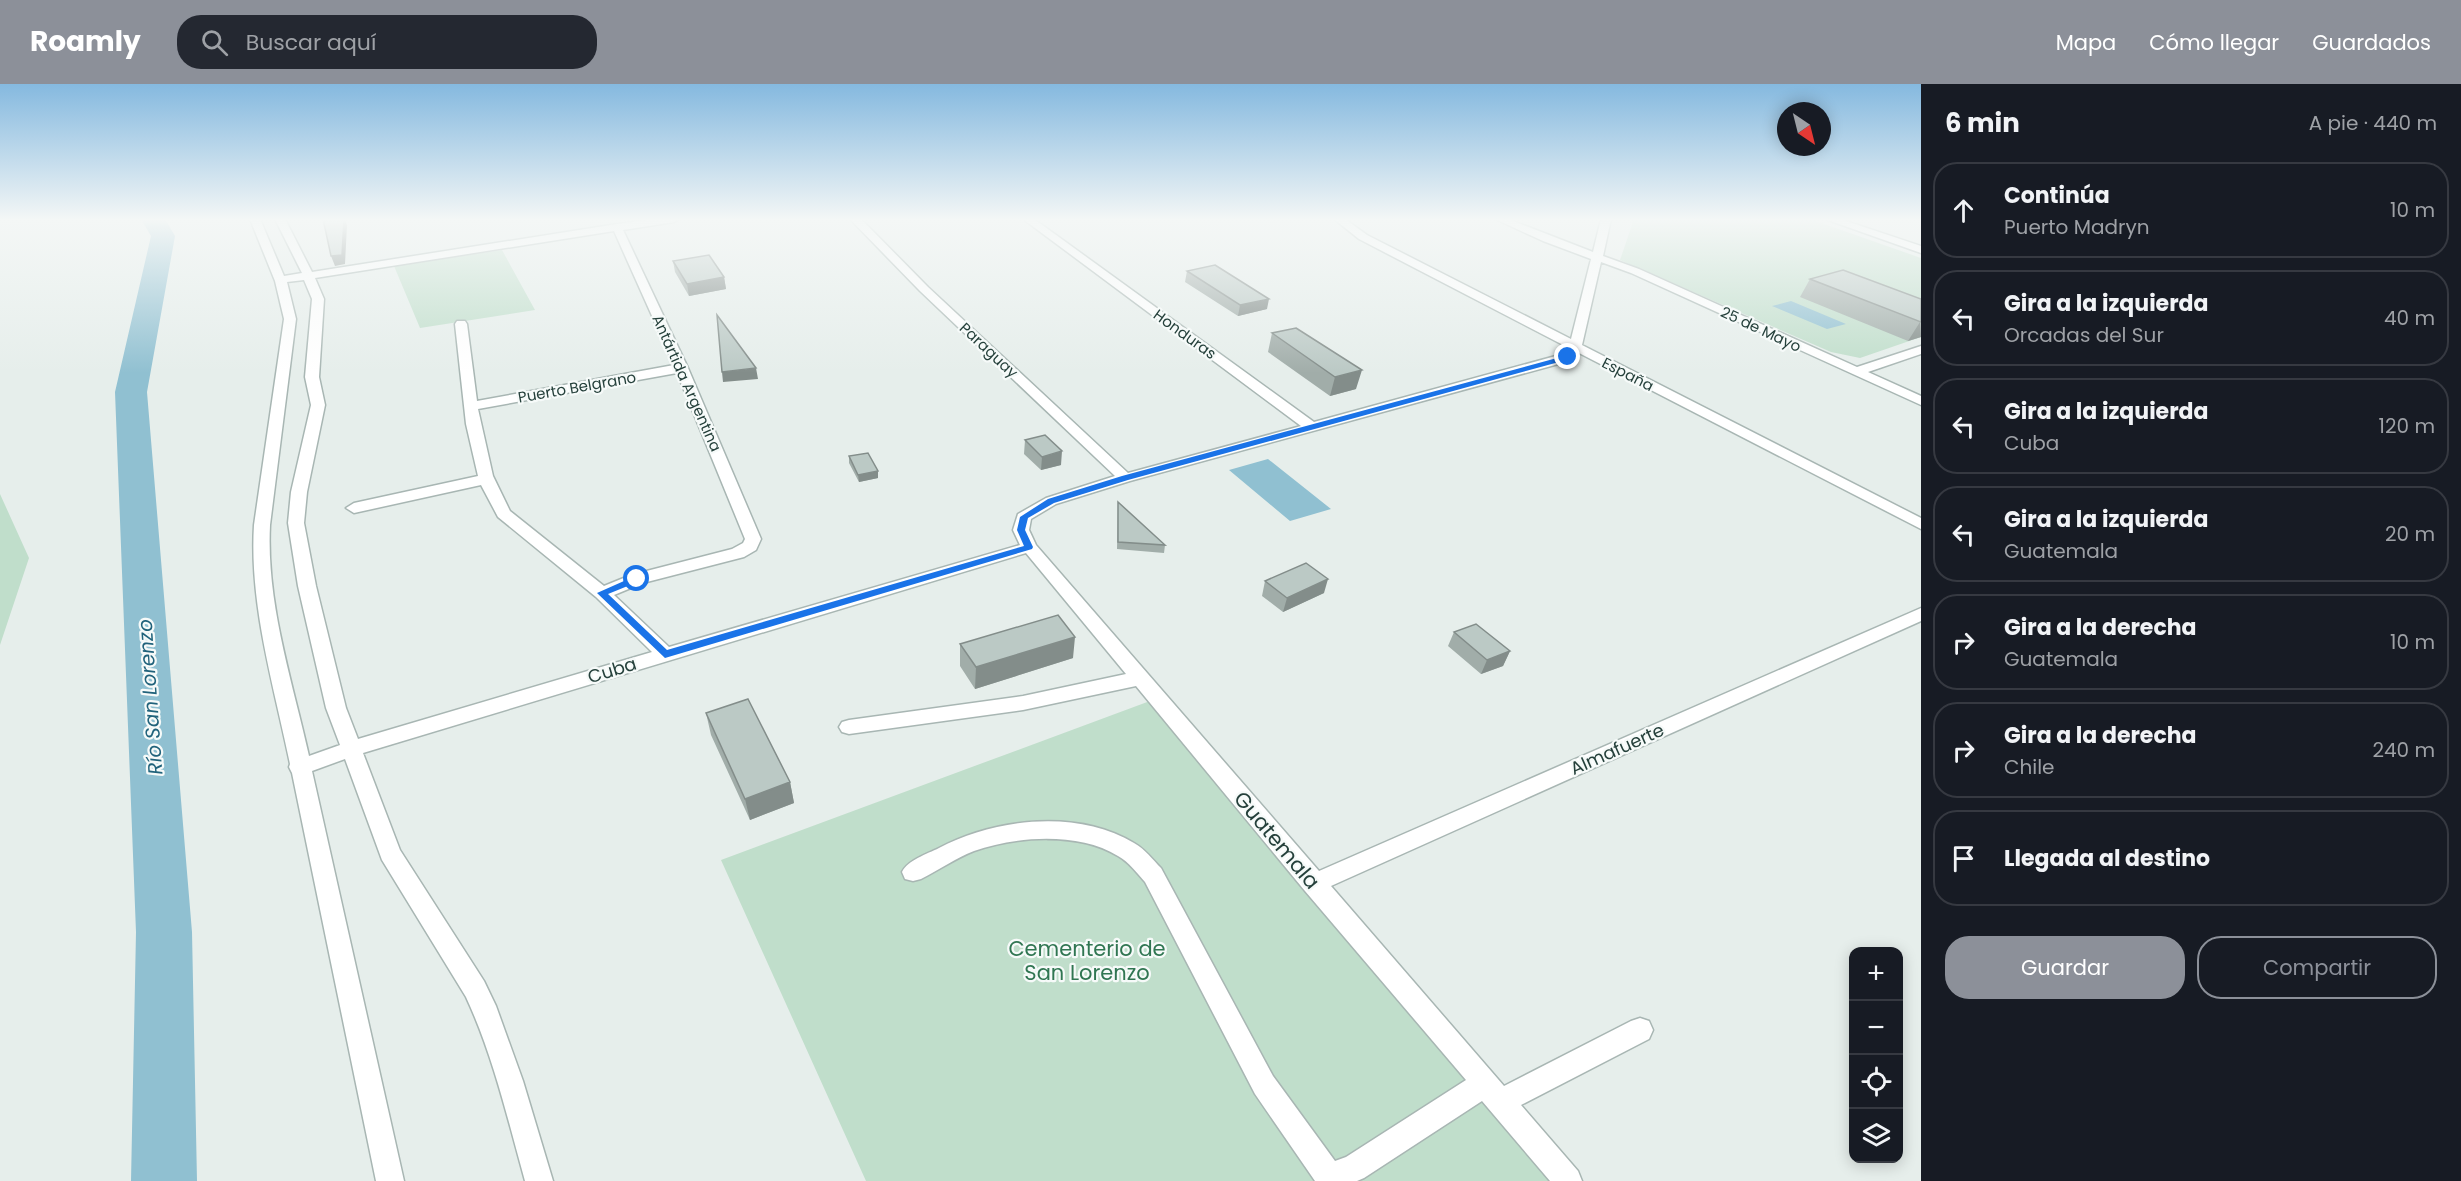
<!DOCTYPE html>
<html lang="es">
<meta charset="utf-8">
<style>
body{margin:0;font-family:Poppins,sans-serif;background:#242831;color:#f1f3f6}
.controls{position:absolute;right:18px;bottom:18px;display:grid;overflow:hidden;border-radius:12px;box-shadow:0 3px 15px #0003}
.controls button{width:54px;height:54px;display:grid;place-items:center;padding:0;border:0;border-bottom:2px solid #363941;background:#171b24;color:#f1f3f6;font:30px sans-serif}
.compass{position:absolute;left:1777px;top:18px;width:54px;height:54px;border-radius:50%;background:#171b24;box-shadow:0 3px 15px #0003;rotate:145deg}
.stop{position:absolute;width:18px;height:18px;margin:-14px;border:4px solid #1a73e8;border-radius:50%;background:#fff}
.stop.end{background:#1a73e8;border-color:#fff;box-shadow:0 2px 6px #0008}
.list{margin:0;padding:0;list-style:none}
h2{display:flex;justify-content:space-between;align-items:center;height:78px;margin:0;padding:0 24px;font-size:26px}
h2 small{font-size:20px;font-weight:400;color:#9ea1a6}
.list li{display:grid;grid-template-columns:39px 1fr auto;gap:18px;align-items:center;box-sizing:border-box;height:96px;margin:0 12px 12px;padding:0 12px;border:2px solid #363941;border-radius:24px}
.list b{display:block;font-size:22px;white-space:nowrap}
.list p{margin:0;font-size:20px;white-space:nowrap;color:#9ea1a6}
.list em{font-size:20px;font-style:normal;color:#9ea1a6}
.actions{display:flex;gap:12px;padding:18px 24px}
.actions a{flex:1;padding:14px 0;border:2px solid #8c9099;border-radius:24px;text-align:center;font-size:21px;color:#8c9099}
.actions .main{background:#8c9099;color:#fff}
.icon{flex:none;width:33px;height:33px;fill:none;stroke:currentColor;stroke-width:2;stroke-linecap:round;stroke-linejoin:round}
.map{position:relative;flex:none;width:1921px;height:1097px;overflow:hidden}
header{display:flex;align-items:center;gap:36px;box-sizing:border-box;height:84px;padding:0 30px;background:#8c9099;color:#fff}
header strong{font-size:28px}
nav{display:flex;gap:33px;margin-inline-start:auto;font-size:21px}
.search{width:420px;height:54px;background:#242831;display:flex;align-items:center;gap:15px;box-sizing:border-box;padding:0 21px;border-radius:24px;color:#9ea1a6;font-size:22px}
main{display:flex}
aside{flex:1;background:#171b24}
.map>svg:first-child{display:block}
.green{fill:#c0decb}
.water{fill:#90c0d1}
.lines{fill:none;stroke-linecap:round;stroke-linejoin:round}
.river{fill:#90c0d1;fill-rule:evenodd}
.minor-casing{stroke:#a8b6b3;stroke-width:3}
.minor{fill:#fff;fill-rule:evenodd}
.wall{fill:#a1ada9}
.shaded-wall{fill:#838d8a}
.building{fill:#bbc9c5;stroke:#838d8a;stroke-width:1.5}
.route{fill:#1a73e8}
.labels{text-anchor:middle;dominant-baseline:central;stroke-width:4.5;stroke-linejoin:round;paint-order:stroke}
.far-street-label{font-size:15px;fill:#25403b;stroke:#f6faf9}
.street-label{font-size:18px;fill:#25403b;stroke:#f6faf9}
.water-label{font-size:20px;font-style:italic;fill:#20627b;stroke:#f6faf9}
.near-street-label{font-size:21px;fill:#25403b;stroke:#f6faf9}
.near-park-label{font-size:21px;fill:#307652;stroke:#f6faf9}
</style>
<header>
<strong>Roamly</strong>
<div class="search"><svg class="icon" aria-label="search" viewBox="0 0 24 24"><circle cx="10" cy="10" r="6"/><path d="M15 15l6 6"/></svg>Buscar aquí</div>
<nav><a>Mapa</a><a>Cómo llegar</a><a>Guardados</a></nav>
</header>
<main>
<div class="map">
<svg width="1921" height="1097" viewBox="0 0 1921 1097">
<rect width="100%" height="100%" fill="#e6eeeb"/>
<path class="green" d="M1634,135H1810L1921,174V253L1860,274L1831,268L1620,176Z
M502,166L535,226L420,244L394,182Z
M0,410L29,474L0,561Z
M1158,614L1568,1097H866L721,776Z"/>
<path class="water" d="M1791,217L1846,240L1827,245L1772,222Z
M1268,375L1331,425L1290,437L1229,386Z"/>
<g class="lines">
<path class="river" d="M141,135H165L175,152L147,308L192,848L197,1097H131L136,848L115,308L151,152Z"/>
<g class="minor-casing">
<path id="minor" d="M250,135H260L284,192L302,189L275,135H285L312,188L617,140L655,135H679L674,138L623,146L688,284L761,455L756,466L744,473L643,499L614,511L669,563L1020,461L1013,446L1018,430L1046,414L1115,392L920,207L850,135H861L928,203L1128,389L1301,342L1023,135H1034L1314,338L1563,270L1569,264L1359,155L1334,135H1345L1367,151L1571,255L1591,175L1543,157L1495,135H1508L1593,168L1601,135H1611L1603,172L1639,185L1857,283L1921,262V270L1868,288L1921,312V321L1631,189L1601,178L1582,261L1921,434V445L1579,269L1573,276L1130,397L1056,420L1031,435L1029,446L1036,461L1319,787L1921,524V537L1331,802L1504,1002L1631,937L1640,934L1649,937L1653,946L1649,955L1521,1021L1578,1087L1582,1097H1550L1482,1017L1364,1094L1357,1097H1315L1255,1010L1145,798C1137,789 1129,778 1118,772C1079,748 1017,752 974,767C956,774 939,786 921,795L913,797L905,795L902,788C908,776 927,770 939,764C996,734 1078,725 1134,759C1145,765 1153,776 1161,784L1273,992L1335,1077L1346,1073L1466,996L1305,807L1136,602L1023,626L849,650L842,648L839,643L842,638L849,636L1023,612L1126,590L1026,469L363,669L400,766L484,897L496,922L523,997L553,1097H525C508,1036 493,971 466,913L382,776L345,675L312,687L404,1097H376L292,689L289,683L290,680C274,602 249,521 254,441L284,235L275,197ZM614,147L674,281L477,317L467,240L465,237H457L455,240L466,340L478,392L354,419L346,424L354,429L481,401L498,433L596,513L652,568L358,655L346,624L316,502L304,439L307,408L325,321L319,293L324,215L315,194ZM304,196L312,215L305,293L311,321L291,408L288,439L298,502L326,624L340,661L309,672C292,596 266,519 270,441L296,235L287,198ZM677,289L745,455L743,459L732,465L631,491L604,502L510,427L493,392L478,325Z
M1825,135H1840L1921,162V169Z"/>
</g>
<use href="#minor" class="minor"/>
</g>
<path class="wall" d="M673,177L724,193L726,205L689,212L675,188Z
M1187,187L1267,225L1238,232L1185,198Z
M1810,195L1921,215V253L1908,257L1800,213Z
M1272,249L1356,305L1330,312L1268,268Z
M1025,356L1061,381L1041,386L1024,370Z
M849,372L878,394L859,398L849,379Z
M1118,418L1165,461L1164,469L1117,465Z
M1265,497L1324,509L1283,528L1262,512Z
M1454,548L1510,567L1503,582L1481,590L1448,562Z
M960,560L1073,574L975,605L960,582Z
M706,629L790,698L794,719L750,736L711,651Z"/>
<path class="shaded-wall" d="M344,135H345L347,141L345,180L335,182L331,172Z
M724,193L726,205L689,212L687,200Z
M1269,215L1267,225L1238,232L1240,221Z
M1920,238L1921,253L1908,257Z
M756,284L758,295L723,298L722,288Z
M1362,286L1356,305L1330,312L1335,293Z
M1062,367L1061,381L1041,386L1042,373Z
M878,387V394L859,398L858,391Z
M1328,495L1324,509L1283,528L1287,514Z
M1075,553L1073,574L975,605L976,583Z
M1510,567L1503,582L1481,590L1487,576Z
M790,698L794,719L750,736L745,715Z"/>
<path class="building" d="M323,135H344L342,171L331,172Z
M709,171L724,193L687,200L673,177Z
M1215,181L1269,215L1240,221L1187,187Z
M1843,186L1921,215V238L1810,195Z
M717,231L756,284L722,288Z
M1296,244L1362,286L1335,293L1272,249Z
M1045,351L1062,367L1042,373L1025,356Z
M868,369L878,387L858,391L849,372Z
M1118,418L1165,461L1118,458Z
M1306,479L1328,495L1287,514L1265,497Z
M1058,531L1075,553L976,583L960,560Z
M1476,540L1510,567L1487,576L1454,548Z
M748,615L790,698L745,715L706,629Z"/>
<linearGradient id="sky" x2="0" y2="1"><stop stop-color="#85b9df"/><stop offset="0.47" stop-color="#f4f7f6"/><stop offset="1" stop-color="#f4f7f6" stop-opacity="0"/></linearGradient>
<rect width="1921" height="289" fill="url(#sky)"/>
<path class="route" d="M1568,271L1570,275L1128,396L1054,419L1028,434L1025,446L1033,463L1032,465L665,574L597,509L633,493H640V497L608,510L667,566L1024,462L1017,446L1020,433L1048,415L1122,392Z"/>
<g class="labels">
<g class="far-street-label">
<text transform="translate(1761 245) rotate(25)">25 de Mayo</text>
<text transform="translate(1185 250) rotate(36)">Honduras</text>
<text transform="translate(989 266) rotate(43)">Paraguay</text>
<text transform="translate(1628 290) rotate(27)">España</text>
<text transform="translate(687 299) rotate(66)">Antártida Argentina</text>
<text transform="translate(577 303) rotate(-10)">Puerto Belgrano</text>
</g>
<g class="street-label">
<text transform="translate(612 586) rotate(-17)">Cuba</text>
<text transform="translate(1617 665) rotate(-24)">Almafuerte</text>
</g>
<g class="water-label">
<text transform="translate(150 613) rotate(-94)">Río San Lorenzo</text>
</g>
<g class="near-street-label">
<text transform="translate(1277 756) rotate(50)">Guatemala</text>
</g>
<g class="near-park-label">
<text x="1087" y="864">Cementerio de<tspan x="1087" dy="24">San Lorenzo</tspan></text>
</g>
</g>
</svg>
<div class="controls">
<button>+</button>
<button>−</button>
<button><svg class="icon" aria-label="locate" viewBox="0 0 24 24"><circle cx="12" cy="12" r="6"/><path d="M12 2v4M12 18v4M2 12h4M18 12h4"/></svg></button>
<button><svg class="icon" aria-label="layers" viewBox="0 0 24 24"><path d="M12 4l9 5-9 5-9-5zM3 14l9 5 9-5"/></svg></button>
</div>
<svg class="compass" viewBox="-18 -18 36 36"><path d="M0-13l5 13h-10z" fill="#e53935"/><path d="M0 13l5-13h-10z" fill="#9ea1a6"/></svg>
<div class="stop" style="left:637px;top:495px"></div>
<div class="stop end" style="left:1568px;top:273px"></div>
</div>
<aside>
<h2>6 min<small>A pie · 440 m</small></h2>
<ul class="list">
<li><svg class="icon" aria-label="ahead" viewBox="0 0 24 24"><path d="M12 20V5M6 11l6-6 6 6"/></svg><div><b>Continúa</b><p>Puerto Madryn</p></div><em>10 m</em></li>
<li><svg class="icon" aria-label="left" viewBox="0 0 24 24"><path d="M17 20v-9H6M10 6l-5 5 5 5"/></svg><div><b>Gira a la izquierda</b><p>Orcadas del Sur</p></div><em>40 m</em></li>
<li><svg class="icon" aria-label="left" viewBox="0 0 24 24"><path d="M17 20v-9H6M10 6l-5 5 5 5"/></svg><div><b>Gira a la izquierda</b><p>Cuba</p></div><em>120 m</em></li>
<li><svg class="icon" aria-label="left" viewBox="0 0 24 24"><path d="M17 20v-9H6M10 6l-5 5 5 5"/></svg><div><b>Gira a la izquierda</b><p>Guatemala</p></div><em>20 m</em></li>
<li><svg class="icon" aria-label="right" viewBox="0 0 24 24"><path d="M7 20v-9h11M14 6l5 5-5 5"/></svg><div><b>Gira a la derecha</b><p>Guatemala</p></div><em>10 m</em></li>
<li><svg class="icon" aria-label="right" viewBox="0 0 24 24"><path d="M7 20v-9h11M14 6l5 5-5 5"/></svg><div><b>Gira a la derecha</b><p>Chile</p></div><em>240 m</em></li>
<li><svg class="icon" aria-label="arrive" viewBox="0 0 24 24"><path d="M6 21V4h12l-3 4 3 4H6"/></svg><div><b>Llegada al destino</b></div></li>
</ul>
<div class="actions"><a class="main">Guardar</a><a>Compartir</a></div>
</aside>
</main>
